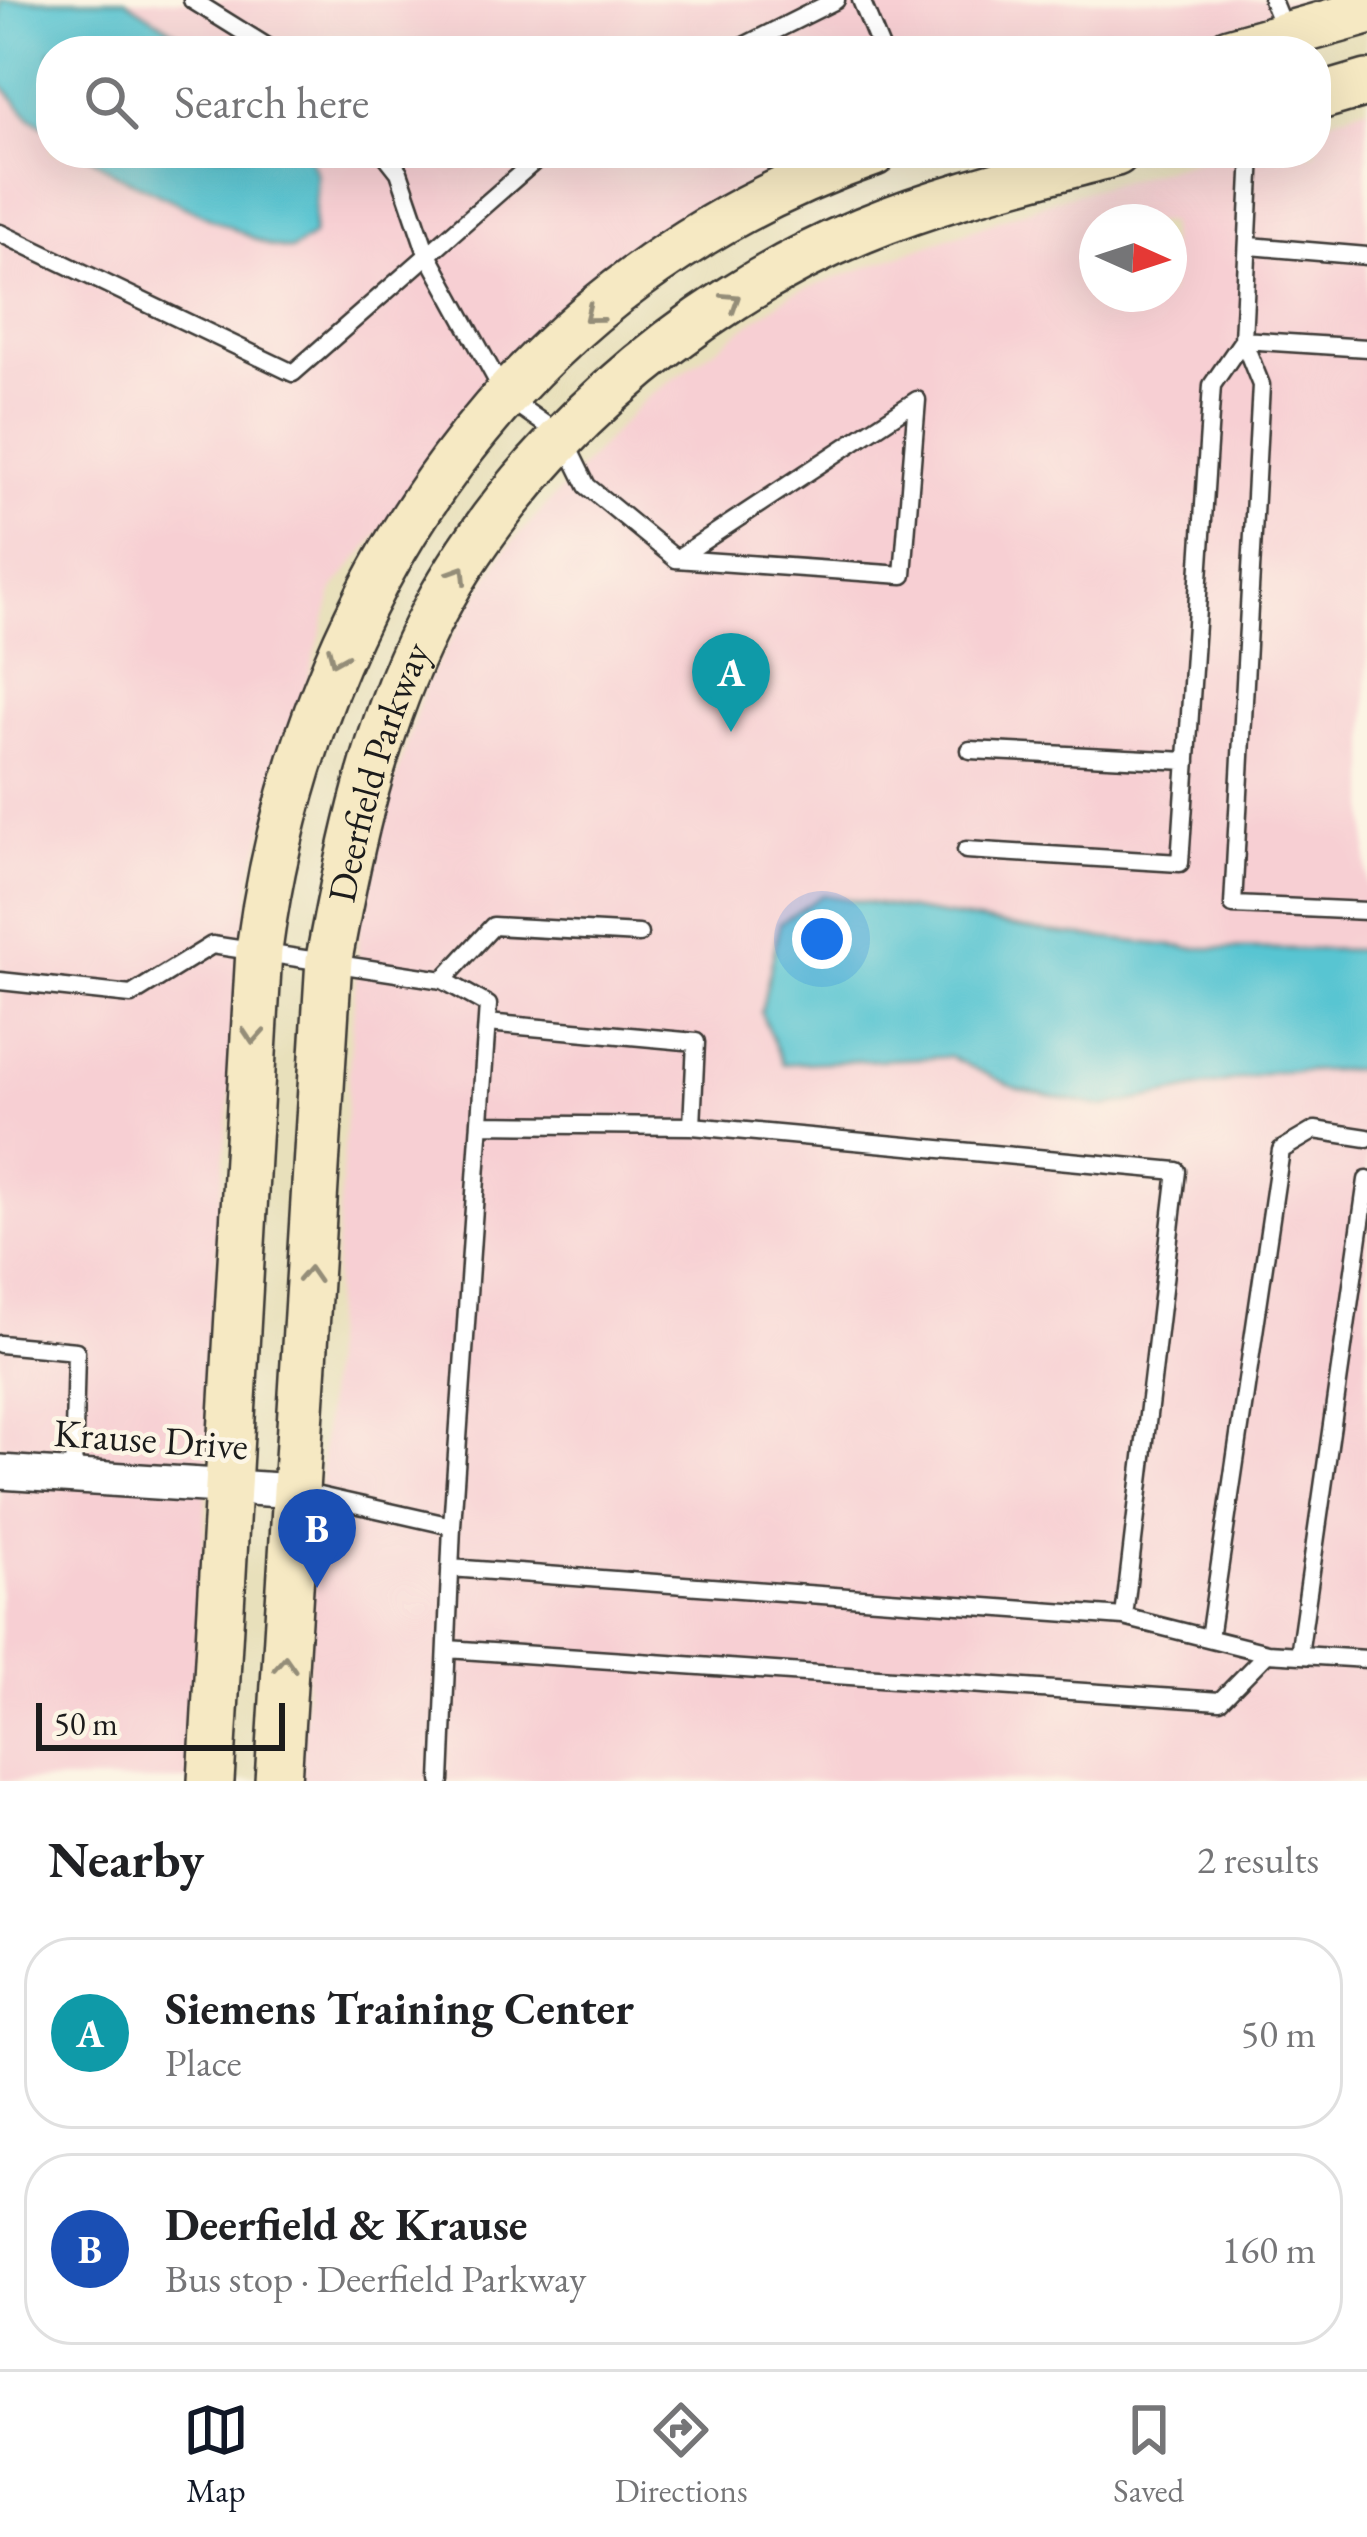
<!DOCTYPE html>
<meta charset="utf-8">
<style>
body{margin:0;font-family:"EB Garamond",serif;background:#f2f2f2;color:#202124}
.compass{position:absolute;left:1079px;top:204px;width:108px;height:108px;border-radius:50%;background:#fff;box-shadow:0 12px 48px #0002;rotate:93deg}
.scale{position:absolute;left:36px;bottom:30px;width:249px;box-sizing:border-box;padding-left:12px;border:6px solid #1c1c1c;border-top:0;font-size:33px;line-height:42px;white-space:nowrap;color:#1c1c1c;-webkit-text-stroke:9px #fcf5e5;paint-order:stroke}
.you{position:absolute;left:822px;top:939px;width:42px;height:42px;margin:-30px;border:9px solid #fff;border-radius:50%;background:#1a73e8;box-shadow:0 0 0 18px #1a73e833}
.badge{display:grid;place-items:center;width:78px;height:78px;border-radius:50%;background:#111827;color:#fff;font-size:39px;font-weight:700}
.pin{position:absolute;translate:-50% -99px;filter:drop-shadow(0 3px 6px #0008)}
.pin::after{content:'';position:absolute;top:63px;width:42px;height:36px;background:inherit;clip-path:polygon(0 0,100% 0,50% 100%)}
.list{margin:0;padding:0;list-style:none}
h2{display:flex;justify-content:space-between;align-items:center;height:156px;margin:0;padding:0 48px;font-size:51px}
h2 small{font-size:39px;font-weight:400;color:#757577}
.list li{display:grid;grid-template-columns:78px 1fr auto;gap:36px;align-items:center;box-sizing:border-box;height:192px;margin:0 24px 24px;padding:0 24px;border:3px solid #e0e0e0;border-radius:48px}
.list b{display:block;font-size:45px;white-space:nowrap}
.list p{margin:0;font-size:39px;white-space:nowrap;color:#757577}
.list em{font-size:39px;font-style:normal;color:#757577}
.icon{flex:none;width:66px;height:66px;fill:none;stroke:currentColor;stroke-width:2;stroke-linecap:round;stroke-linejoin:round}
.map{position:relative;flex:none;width:1367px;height:1781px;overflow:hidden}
.search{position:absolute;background:#fff;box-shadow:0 12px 48px #0002;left:36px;right:36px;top:36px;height:132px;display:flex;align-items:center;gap:30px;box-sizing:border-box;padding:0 42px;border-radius:48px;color:#757577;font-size:45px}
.sheet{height:588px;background:#fff}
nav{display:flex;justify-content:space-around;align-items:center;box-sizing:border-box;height:168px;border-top:3px solid #e0e0e0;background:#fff;font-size:33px;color:#757577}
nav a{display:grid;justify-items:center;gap:6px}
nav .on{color:#111827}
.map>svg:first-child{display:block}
.built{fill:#f7cfd3;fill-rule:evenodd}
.water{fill:#59c5d2;stroke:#3a7077;stroke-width:3}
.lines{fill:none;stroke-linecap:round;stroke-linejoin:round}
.service-casing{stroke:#3b3934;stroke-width:21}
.minor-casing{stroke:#3b3934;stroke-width:38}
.secondary-casing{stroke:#3b3934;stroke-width:50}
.service{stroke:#fff;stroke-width:16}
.minor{stroke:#fff;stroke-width:33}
.secondary{stroke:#f6e9c3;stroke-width:45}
.oneway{stroke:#948d78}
.labels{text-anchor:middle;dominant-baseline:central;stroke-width:9;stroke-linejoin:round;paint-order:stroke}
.street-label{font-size:39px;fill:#1c1c1c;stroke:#fcf5e5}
</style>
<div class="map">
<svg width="1367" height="1781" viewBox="0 0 1367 1781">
<rect width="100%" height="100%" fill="#fcf5e5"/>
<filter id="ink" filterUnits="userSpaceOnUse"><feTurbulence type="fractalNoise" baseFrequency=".00833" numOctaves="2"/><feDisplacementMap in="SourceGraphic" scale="24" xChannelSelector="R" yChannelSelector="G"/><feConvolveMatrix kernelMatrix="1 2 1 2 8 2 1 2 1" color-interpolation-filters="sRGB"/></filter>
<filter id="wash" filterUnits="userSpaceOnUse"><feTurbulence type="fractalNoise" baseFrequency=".004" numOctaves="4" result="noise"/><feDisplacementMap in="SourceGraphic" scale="48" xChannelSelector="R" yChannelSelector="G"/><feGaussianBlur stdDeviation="2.7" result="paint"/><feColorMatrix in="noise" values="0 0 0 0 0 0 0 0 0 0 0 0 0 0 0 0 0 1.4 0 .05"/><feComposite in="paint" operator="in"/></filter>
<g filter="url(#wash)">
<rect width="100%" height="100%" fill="#e8e0bb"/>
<path class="built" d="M0,0H1315L1162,51H51V153H855L708,202L552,321L334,588L252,873L219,1208L194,1781H0Z
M1367,106V1781H299L362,887L426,681L504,551L644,400L791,294L1057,199L1223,153H1316V125ZM1097,222H1169V294H1097Z"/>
<path class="water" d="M0,0H125L205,51H51V131L30,117L0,82Z
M85,153H307L317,175L313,236L291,250L270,246L116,174Z
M823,895L1038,931L1192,948L1367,950V1069L1275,1072L1104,1107L1018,1089L950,1057L783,1064L761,1013L780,923Z"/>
</g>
<g filter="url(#ink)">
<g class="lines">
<g class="service-casing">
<path id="service" d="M192,0L274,51
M861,0L882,51
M1272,0L1286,34
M734,51L836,0
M384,153L399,172L426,251L506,397L563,437L587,486L676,559L917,400L903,575L676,559
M1252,153L1243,340L1261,385L1233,905L1367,911
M0,233L293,373L544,153
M1250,246L1367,256
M970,750L1187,761
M966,850L1180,863L1212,385L1243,340L1367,348
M443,980L493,926L639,934
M0,981L131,995L212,945L443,980L488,1005L452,1526
M480,1124L692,1126L696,1042L487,1023
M0,1344L76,1351L73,1476
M297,1491L452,1526L441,1781
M450,1568L1124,1617L1177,1171L692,1126
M1124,1617L1267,1653
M1209,1638L1281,1150L1315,1130L1367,1138
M447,1649L1220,1701L1267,1653L1367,1659
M1299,1655L1367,1180"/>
</g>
<g class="minor-casing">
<path id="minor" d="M0,1472L296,1491"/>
</g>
<g class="secondary-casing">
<g id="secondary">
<path d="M1229,51L1367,12"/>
<path d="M1316,98L1367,83"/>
<path d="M211,1781L259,950C307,589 520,275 874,153"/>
<path id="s1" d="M278,1781L329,959C350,845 374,732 426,627C510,457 688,301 863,230C945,196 1031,176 1116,153"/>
</g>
</g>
<use href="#service" class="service"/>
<use href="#minor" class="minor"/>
<use href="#secondary" class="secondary"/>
</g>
<defs><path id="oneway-chevron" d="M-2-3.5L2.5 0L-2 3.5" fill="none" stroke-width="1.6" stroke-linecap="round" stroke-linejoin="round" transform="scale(3)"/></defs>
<g class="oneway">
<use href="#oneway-chevron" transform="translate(732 301) rotate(-33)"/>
<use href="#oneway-chevron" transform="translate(592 315) rotate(141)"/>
<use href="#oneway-chevron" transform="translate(459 574) rotate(-58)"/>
<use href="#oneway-chevron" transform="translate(336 657) rotate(113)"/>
<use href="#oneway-chevron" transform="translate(253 1036) rotate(94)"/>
<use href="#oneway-chevron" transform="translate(309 1275) rotate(-87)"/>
<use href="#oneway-chevron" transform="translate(285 1664) rotate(-87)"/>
</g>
</g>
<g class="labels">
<g class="street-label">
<text stroke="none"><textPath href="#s1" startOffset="1017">Deerfield Parkway</textPath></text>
<text transform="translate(151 1439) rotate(4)">Krause Drive</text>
</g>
</g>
</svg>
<svg class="compass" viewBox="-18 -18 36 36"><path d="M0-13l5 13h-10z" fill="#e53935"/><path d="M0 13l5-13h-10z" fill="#757577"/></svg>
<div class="scale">50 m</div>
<div class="you"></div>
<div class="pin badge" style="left:731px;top:732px;background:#0f9aa8">A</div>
<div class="pin badge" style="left:317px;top:1588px;background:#1a4fb4">B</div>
<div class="search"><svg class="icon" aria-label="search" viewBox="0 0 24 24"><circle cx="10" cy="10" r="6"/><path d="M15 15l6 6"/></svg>Search here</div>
</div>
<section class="sheet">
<h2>Nearby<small>2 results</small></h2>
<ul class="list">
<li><span class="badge" style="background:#0f9aa8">A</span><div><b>Siemens Training Center</b><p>Place</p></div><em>50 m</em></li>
<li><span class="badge" style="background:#1a4fb4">B</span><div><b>Deerfield &amp; Krause</b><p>Bus stop · Deerfield Parkway</p></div><em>160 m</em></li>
</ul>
</section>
<nav>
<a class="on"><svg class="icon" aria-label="map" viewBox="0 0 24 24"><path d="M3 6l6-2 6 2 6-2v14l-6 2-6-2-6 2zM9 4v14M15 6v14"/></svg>Map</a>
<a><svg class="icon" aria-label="directions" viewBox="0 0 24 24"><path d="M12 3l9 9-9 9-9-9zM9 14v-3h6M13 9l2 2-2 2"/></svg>Directions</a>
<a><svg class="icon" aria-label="saved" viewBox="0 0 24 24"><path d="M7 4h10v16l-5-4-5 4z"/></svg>Saved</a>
</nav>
